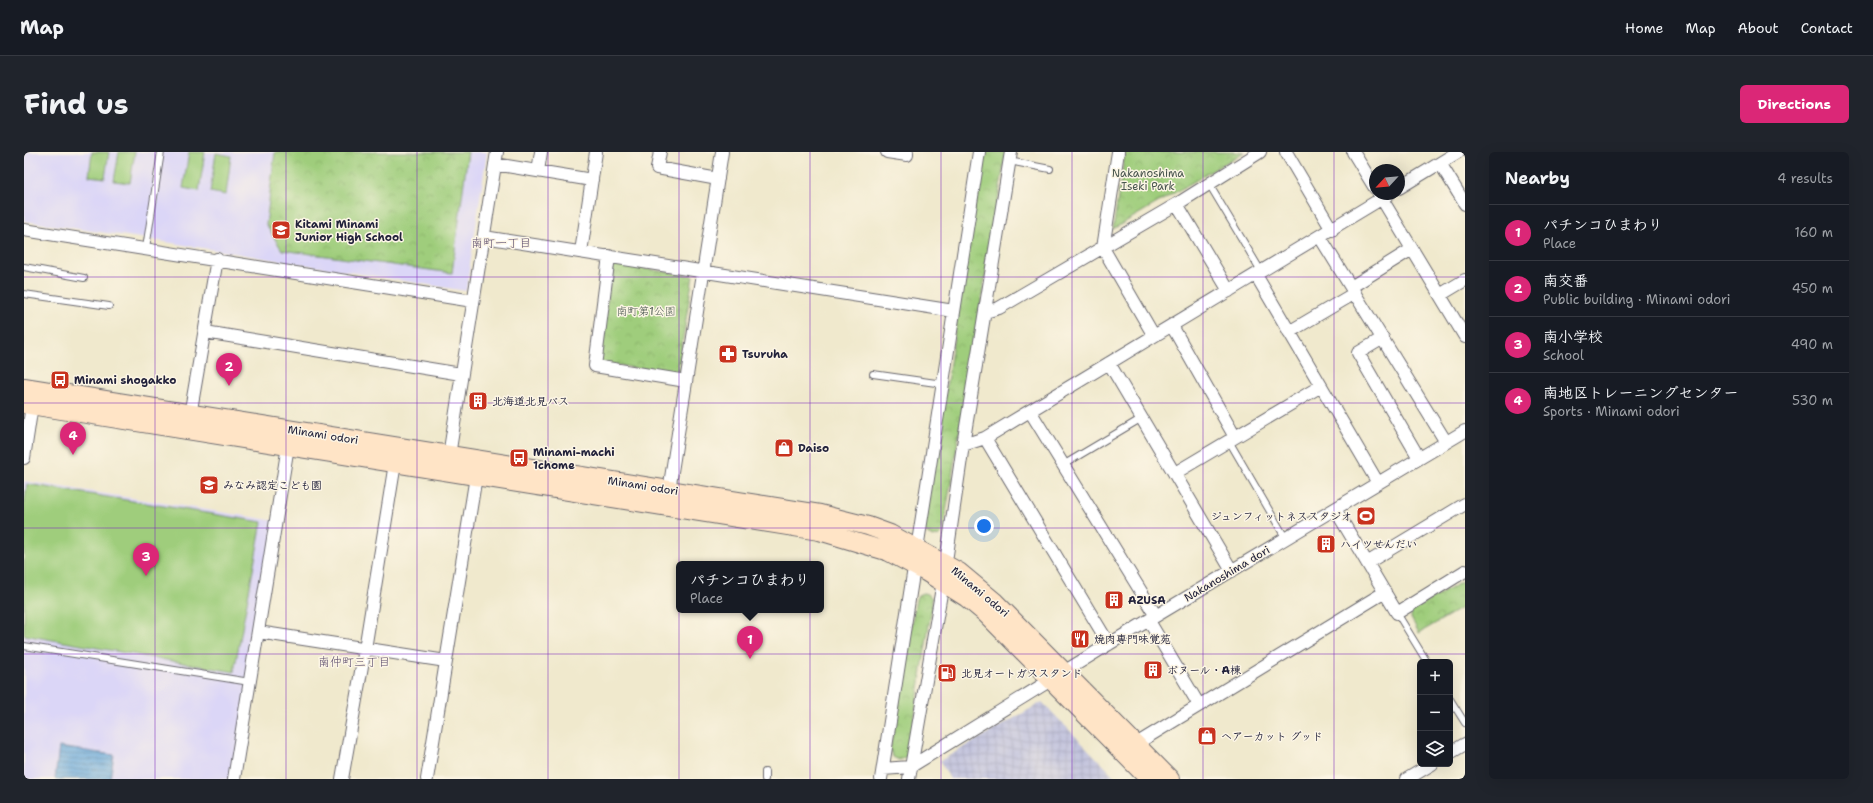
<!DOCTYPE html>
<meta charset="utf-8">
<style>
body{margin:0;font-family:"Shantell Sans","Klee One",sans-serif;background:#20242c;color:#f1f3f6}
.controls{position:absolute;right:12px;bottom:12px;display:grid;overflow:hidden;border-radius:6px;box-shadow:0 4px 16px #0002}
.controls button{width:36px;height:36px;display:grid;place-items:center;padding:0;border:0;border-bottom:1px solid #363941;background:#171b24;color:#f1f3f6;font:20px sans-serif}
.compass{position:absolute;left:1345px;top:12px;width:36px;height:36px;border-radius:50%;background:#171b24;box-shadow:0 4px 16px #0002;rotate:244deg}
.you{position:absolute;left:960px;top:374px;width:14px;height:14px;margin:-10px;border:3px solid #fff;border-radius:50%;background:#1a73e8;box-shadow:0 0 0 6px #1a73e833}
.badge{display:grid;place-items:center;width:26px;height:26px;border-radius:50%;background:#db2777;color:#fff;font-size:13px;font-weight:700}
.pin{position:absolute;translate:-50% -33px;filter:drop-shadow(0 1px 2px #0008)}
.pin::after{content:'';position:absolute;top:21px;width:14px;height:12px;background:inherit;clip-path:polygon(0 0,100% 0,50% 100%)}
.popup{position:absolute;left:652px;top:409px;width:148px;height:52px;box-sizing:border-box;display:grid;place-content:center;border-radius:6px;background:#171b24;filter:drop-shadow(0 1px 3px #0005);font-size:13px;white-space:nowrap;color:#9ea1a6}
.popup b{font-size:15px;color:#f1f3f6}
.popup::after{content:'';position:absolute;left:50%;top:100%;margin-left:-8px;border:8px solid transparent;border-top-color:#171b24}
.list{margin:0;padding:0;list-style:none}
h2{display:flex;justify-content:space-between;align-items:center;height:52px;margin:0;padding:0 16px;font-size:17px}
h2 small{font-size:13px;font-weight:400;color:#9ea1a6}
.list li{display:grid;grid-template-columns:26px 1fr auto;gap:12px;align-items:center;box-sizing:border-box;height:56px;padding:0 16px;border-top:1px solid #363941}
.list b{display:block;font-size:15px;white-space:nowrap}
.list p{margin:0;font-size:13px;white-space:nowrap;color:#9ea1a6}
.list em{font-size:13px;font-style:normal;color:#9ea1a6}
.icon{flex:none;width:22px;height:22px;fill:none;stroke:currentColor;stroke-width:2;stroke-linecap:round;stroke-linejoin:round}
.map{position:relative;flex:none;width:1441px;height:627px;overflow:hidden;border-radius:6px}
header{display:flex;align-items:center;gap:24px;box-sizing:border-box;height:56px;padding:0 20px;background:#171b24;border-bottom:1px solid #363941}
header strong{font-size:19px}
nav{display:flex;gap:22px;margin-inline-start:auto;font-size:14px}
.intro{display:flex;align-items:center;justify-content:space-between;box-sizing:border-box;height:96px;padding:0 24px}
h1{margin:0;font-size:28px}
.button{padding:10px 18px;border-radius:6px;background:#db2777;color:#fff;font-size:14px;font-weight:700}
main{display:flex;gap:24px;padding:0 24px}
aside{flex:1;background:#171b24;border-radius:6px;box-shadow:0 4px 16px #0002}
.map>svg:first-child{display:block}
.built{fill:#dbd6f7}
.industrial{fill:url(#industrial-grid)}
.park{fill:url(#park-crowns);stroke:#60785b}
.pitch{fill:#9fcd7b;stroke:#60785b}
.water{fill:url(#water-rules);stroke:#44648a}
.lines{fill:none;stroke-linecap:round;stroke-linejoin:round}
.lane-casing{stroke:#6a686e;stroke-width:8}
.street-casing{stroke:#6a686e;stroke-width:14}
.secondary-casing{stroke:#6a686e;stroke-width:20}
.lane{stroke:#fff;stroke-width:6}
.street{stroke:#fff;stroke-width:12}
.secondary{stroke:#ffe4c6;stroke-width:18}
.grid{fill:none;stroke:#7b2cbf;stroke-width:1;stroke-opacity:0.55}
.labels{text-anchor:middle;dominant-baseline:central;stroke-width:3;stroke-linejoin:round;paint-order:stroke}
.park-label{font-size:11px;fill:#48554e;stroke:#fcf5e5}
.poi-label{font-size:11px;font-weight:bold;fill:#22223b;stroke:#fcf5e5;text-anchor:start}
.street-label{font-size:11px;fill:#22223b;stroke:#fcf5e5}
.neighbourhood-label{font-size:12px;fill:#5e4f6f;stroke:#fcf5e5}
</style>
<header>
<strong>Map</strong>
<nav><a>Home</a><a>Map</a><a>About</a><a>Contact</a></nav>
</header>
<div class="intro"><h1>Find us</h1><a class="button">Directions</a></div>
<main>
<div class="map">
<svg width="1441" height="627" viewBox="0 0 1441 627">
<defs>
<pattern id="industrial-grid" width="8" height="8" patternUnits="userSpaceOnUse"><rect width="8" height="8" fill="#c1c2dd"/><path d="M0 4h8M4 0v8" fill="none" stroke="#a6a6bf"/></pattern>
<pattern id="park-crowns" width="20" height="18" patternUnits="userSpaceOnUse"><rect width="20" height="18" fill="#9fcd7b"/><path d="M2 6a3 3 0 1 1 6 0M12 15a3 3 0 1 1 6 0" fill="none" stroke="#89b06b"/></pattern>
<pattern id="water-rules" width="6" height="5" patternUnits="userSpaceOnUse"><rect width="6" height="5" fill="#65a6d9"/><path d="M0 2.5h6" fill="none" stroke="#5387b1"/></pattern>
</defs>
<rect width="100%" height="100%" fill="#fcf5e5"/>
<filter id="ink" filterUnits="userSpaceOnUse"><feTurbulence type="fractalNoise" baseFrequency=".025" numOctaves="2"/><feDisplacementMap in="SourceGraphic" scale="8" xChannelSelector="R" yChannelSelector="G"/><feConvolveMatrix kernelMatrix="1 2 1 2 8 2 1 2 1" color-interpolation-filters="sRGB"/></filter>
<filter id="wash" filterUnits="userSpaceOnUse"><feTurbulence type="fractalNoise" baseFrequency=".012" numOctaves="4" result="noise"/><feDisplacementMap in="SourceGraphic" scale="16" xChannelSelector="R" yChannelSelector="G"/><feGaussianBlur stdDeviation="0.9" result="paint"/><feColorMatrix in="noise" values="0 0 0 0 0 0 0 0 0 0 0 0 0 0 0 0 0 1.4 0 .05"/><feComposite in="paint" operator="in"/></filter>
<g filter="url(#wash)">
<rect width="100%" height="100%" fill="#f0e9cd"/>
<path class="built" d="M2,0H463L442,139L123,87L0,69V11Z
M0,329L252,369L210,627H0Z"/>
<path class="industrial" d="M1018,550L1093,627H926L916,609Z"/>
<path class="park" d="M251,0H444L428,121L258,98L242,73Z
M959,0H982L919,378L916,383L909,385L903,382L900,377Z
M1101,0H1220L1089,77Z
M588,112L669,124L653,223L575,210Z
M1437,430L1441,437V454L1395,481L1387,466L1388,459Z
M899,441L904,442L908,446V454L885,600L881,606L875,608L869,605L866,598L892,447L894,443Z"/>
<path class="pitch" d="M68,0H85L81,26L65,24Z
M95,0H111L106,31L90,29Z
M165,0H181L175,39L159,36Z
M192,1L207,4L202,43L186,40Z
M3,332L238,370L210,520L0,483V353Z"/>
<path class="water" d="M35,595L90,603L86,627H31Z"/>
</g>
<g filter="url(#ink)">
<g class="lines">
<g class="lane-casing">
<path id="lane" d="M985,9L1026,17
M1185,32L1237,119
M122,96L137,0
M0,115L60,126
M0,142L85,154
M849,222L919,232
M1205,289L1262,387
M1039,313L1118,266
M1373,461L1403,510
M0,494L226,530
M1426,547L1441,571
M741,627V620"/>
</g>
<g class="street-casing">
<path id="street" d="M636,0L633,16L694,27
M863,0L883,3V0
M1094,0L1079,96L1130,184
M1262,0L1308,78
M1329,0L1351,36
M1416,11L1441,52
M471,12L568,28
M514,19L517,0
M1375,36L1434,0
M1355,42L1441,185
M1153,52L1205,139
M0,78L449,149
M460,85L930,159
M1296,85L1422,290
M557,100L572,0
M585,104L571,214L662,229
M1232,123L1354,331
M1327,135L1388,97
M1416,143L1441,128
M961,160L975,156L1153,52L1236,0
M1148,174L1211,285
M181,180L437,222
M1265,180L1331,141
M1359,186L1334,201L1395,306
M1085,211L1208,419
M1006,259L1132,464
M165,269L193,107
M961,286L1085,492
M939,293L961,286L1365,42
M0,306L8,253
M424,310L473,0
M1151,321L1297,234
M644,345L698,0
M1311,357L1373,461L1441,419
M1343,411L1441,352
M1125,469L1175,553
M234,480L422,509
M1112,592L1361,440
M1426,601L1441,592
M859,617L886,615L1085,492L1441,279
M210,627L264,294
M318,627L341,497L372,305
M403,627L453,318
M857,627L955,0
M885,627L919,430L939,293L987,0
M1383,627L1408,612"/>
</g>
<g class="secondary-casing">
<path id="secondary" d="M0,235L796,362L844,374L866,382L935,420L971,450L1146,627
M0,252L795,379L865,400L902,420L943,446L961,461L1125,627"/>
</g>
<use href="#lane" class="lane"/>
<use href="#street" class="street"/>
<use href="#secondary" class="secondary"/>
</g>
</g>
<path class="grid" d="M131,0V627M262,0V627M393,0V627M524,0V627M655,0V627M786,0V627M917,0V627M1048,0V627M1179,0V627M1310,0V627M0,125H1441M0,251H1441M0,376H1441M0,502H1441"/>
<defs>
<g id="school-square" transform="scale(1)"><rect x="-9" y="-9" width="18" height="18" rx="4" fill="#c8321e" stroke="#fcf5e5"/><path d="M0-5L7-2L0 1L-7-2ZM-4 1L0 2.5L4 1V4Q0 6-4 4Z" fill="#fff"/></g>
<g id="pharmacy-square" transform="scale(1)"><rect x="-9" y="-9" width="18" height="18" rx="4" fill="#c8321e" stroke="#fcf5e5"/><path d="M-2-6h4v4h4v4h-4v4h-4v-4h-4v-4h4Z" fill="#fff"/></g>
<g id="bus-square" transform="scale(1)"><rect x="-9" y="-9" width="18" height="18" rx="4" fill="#c8321e" stroke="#fcf5e5"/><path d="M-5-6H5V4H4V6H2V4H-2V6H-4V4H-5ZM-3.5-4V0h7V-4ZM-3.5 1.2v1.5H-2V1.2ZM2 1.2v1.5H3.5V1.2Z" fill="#fff"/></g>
<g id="building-square" transform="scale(1)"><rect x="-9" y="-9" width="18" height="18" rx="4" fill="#c8321e" stroke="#fcf5e5"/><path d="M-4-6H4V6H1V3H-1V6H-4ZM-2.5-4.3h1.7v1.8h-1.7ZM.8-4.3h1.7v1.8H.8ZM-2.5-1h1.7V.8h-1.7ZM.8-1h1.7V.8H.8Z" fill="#fff"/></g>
<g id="shop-square" transform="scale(1)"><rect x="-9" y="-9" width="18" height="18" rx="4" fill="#c8321e" stroke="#fcf5e5"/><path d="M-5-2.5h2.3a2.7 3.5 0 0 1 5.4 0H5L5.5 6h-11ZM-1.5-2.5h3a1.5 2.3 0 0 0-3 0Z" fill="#fff"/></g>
<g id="stadium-square" transform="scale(1)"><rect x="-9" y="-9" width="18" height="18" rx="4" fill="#c8321e" stroke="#fcf5e5"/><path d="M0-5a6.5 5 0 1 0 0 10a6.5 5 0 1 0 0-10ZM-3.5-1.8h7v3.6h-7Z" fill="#fff"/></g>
<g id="restaurant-square" transform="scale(1)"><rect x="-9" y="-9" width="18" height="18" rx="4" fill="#c8321e" stroke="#fcf5e5"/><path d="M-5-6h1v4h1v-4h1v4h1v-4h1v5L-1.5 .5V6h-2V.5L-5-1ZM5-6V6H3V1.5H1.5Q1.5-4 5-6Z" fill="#fff"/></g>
<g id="fuel-square" transform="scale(1)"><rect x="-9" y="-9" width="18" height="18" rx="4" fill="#c8321e" stroke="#fcf5e5"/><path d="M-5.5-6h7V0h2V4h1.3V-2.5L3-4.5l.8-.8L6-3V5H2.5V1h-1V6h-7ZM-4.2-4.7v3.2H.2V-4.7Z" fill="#fff"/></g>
</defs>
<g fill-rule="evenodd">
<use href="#school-square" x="257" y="78"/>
<use href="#pharmacy-square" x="704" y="202"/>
<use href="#bus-square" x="36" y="228"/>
<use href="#building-square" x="454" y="249"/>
<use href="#shop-square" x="760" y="296"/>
<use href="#bus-square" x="495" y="306"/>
<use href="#school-square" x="185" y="333"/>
<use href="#stadium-square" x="1342" y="364"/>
<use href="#building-square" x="1302" y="392"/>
<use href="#building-square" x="1090" y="448"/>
<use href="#restaurant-square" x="1056" y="487"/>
<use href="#building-square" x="1129" y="518"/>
<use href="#fuel-square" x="923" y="521"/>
<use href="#shop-square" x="1183" y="584"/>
</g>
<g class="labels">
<g class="park-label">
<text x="1124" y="21">Nakanoshima<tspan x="1124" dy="13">Iseki Park</tspan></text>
<text x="622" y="159">南町第1公園</text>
</g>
<g class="poi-label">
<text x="271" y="72">Kitami Minami<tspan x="271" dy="13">Junior High School</tspan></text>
<text x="718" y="202">Tsuruha</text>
<text x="50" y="228">Minami shogakko</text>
<text x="468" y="249">北海道北見バス</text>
<text x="774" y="296">Daiso</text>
<text x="509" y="300">Minami-machi<tspan x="509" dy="13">1chome</tspan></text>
<text x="199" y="333">みなみ認定こども園</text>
<text x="1328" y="364" text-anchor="end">ジュンフィットネススタジオ</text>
<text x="1316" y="392">ハイツせんだい</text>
<text x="1104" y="448">AZUSA</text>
<text x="1070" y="487">焼肉専門味覚苑</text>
<text x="1143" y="518">ボヌール・A棟</text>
<text x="937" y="521">北見オートガススタンド</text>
<text x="1197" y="584">ヘアーカット グッド</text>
</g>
<g class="street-label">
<text transform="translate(299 283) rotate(9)">Minami odori</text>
<text transform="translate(619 334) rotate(9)">Minami odori</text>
<text transform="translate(1203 422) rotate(-31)">Nakanoshima dori</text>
<text transform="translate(956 440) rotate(40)">Minami odori</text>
</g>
<g class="neighbourhood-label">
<text x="477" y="91">南町一丁目</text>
<text x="330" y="510">南仲町三丁目</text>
</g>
</g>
</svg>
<div class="controls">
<button>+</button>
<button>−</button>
<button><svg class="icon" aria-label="layers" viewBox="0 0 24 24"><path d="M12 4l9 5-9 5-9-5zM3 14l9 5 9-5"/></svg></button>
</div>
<svg class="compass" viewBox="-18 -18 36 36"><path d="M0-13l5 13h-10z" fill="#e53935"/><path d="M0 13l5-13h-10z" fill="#9ea1a6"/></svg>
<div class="you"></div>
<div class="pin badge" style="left:726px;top:507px">1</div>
<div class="popup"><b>パチンコひまわり</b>Place</div>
<div class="pin badge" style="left:205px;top:234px">2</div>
<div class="pin badge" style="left:122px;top:424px">3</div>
<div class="pin badge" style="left:49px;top:303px">4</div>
</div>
<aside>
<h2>Nearby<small>4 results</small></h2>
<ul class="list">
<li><span class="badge">1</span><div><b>パチンコひまわり</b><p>Place</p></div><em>160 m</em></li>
<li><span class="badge">2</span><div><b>南交番</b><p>Public building · Minami odori</p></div><em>450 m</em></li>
<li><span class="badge">3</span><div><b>南小学校</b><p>School</p></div><em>490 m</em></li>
<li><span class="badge">4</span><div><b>南地区トレーニングセンター</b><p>Sports · Minami odori</p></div><em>530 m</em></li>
</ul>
</aside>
</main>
